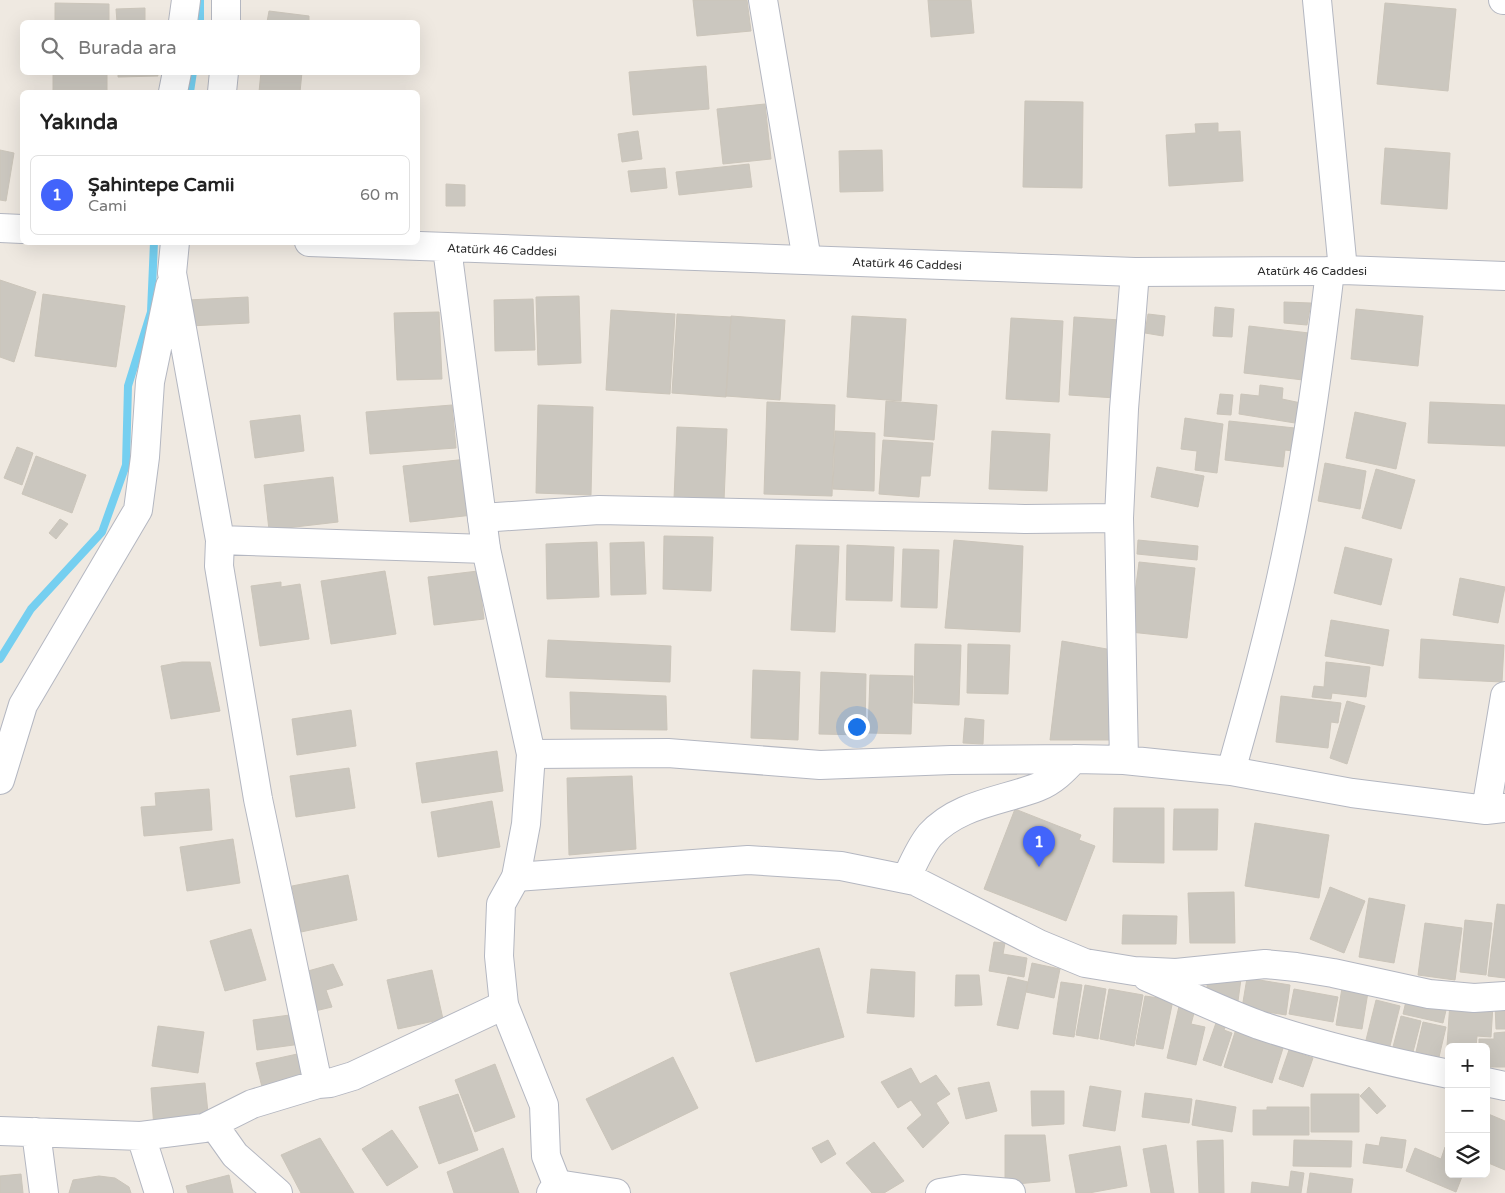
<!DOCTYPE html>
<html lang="tr">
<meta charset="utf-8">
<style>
body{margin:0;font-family:"Varela Round",sans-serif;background:#f6f6f6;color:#222}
.controls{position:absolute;right:15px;bottom:15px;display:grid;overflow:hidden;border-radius:8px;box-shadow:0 5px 20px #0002}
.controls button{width:45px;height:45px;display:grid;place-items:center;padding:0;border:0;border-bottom:1px solid #e0e0e0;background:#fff;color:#222;font:25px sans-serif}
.you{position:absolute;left:856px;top:726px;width:18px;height:18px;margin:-12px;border:4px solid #fff;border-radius:50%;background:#1a73e8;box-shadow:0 0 0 8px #1a73e833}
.badge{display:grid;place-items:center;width:32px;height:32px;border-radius:50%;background:#4264fb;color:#fff;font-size:16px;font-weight:700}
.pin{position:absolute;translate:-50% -41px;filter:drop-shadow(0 1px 2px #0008)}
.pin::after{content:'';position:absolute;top:26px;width:18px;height:15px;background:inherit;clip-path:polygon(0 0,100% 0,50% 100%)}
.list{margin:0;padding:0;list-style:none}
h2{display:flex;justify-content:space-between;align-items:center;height:65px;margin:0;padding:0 20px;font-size:21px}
h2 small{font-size:16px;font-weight:400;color:#767676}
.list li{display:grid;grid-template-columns:32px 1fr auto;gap:15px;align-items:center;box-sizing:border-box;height:80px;margin:0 10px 10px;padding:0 10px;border:1px solid #e0e0e0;border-radius:8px}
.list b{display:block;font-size:19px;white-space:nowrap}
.list p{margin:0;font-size:16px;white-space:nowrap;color:#767676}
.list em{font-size:16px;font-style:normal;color:#767676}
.icon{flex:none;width:28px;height:28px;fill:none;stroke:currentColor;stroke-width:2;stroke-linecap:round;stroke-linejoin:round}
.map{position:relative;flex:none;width:1505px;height:1193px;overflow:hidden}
.search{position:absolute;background:#fff;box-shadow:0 5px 20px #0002;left:20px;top:20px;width:400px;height:55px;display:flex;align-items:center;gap:12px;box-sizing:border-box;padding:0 18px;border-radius:8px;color:#767676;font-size:19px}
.panel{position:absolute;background:#fff;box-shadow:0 5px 20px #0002;left:20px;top:90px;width:400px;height:155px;border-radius:8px}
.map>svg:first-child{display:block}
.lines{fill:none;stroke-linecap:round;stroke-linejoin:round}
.stream{stroke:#75cff0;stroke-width:8}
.building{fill:#cbc7bf;stroke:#cbc5ba}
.minor-casing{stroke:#b4b7c1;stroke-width:30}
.tertiary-casing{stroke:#b4b7c1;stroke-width:30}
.minor{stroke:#fff;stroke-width:28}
.tertiary{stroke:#fff;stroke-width:28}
.labels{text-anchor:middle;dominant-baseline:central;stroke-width:4;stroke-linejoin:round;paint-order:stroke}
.street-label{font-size:12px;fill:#2e2e2e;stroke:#fff}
</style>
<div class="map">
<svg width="1505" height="1193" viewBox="0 0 1505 1193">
<rect width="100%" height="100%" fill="#efe9e1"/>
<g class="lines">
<path class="stream" d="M200,22V0
M190,92L193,72
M0,659L31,609L102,532L126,465L128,386L151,312L154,242"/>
</g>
<path class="building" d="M693,0H747L751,31L697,36Z
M928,0H971L974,33L931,37Z
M55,3L109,4V22H55Z
M1385,3L1456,9L1448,91L1377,84Z
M145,8V22H117L116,9Z
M269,11L309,16V22H267Z
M706,66L709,109L633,115L629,72Z
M53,72H107V92H53Z
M118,72H157L158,76L118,77Z
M261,72H302L300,92H259Z
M1025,101L1083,102L1082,188L1023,187Z
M765,104L771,159L723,164L717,109Z
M1218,123V132L1240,131L1243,181L1169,186L1166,135L1196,133L1195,124Z
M638,131L642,159L622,162L618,134Z
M1385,148L1450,153L1447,209L1381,204Z
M0,150L14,153L6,201L0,200Z
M882,150L883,191L840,192L839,151Z
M749,164L752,187L679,195L676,172Z
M665,168L667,188L631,192L628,171Z
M446,184L465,185V206H446Z
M0,280L36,292L14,362L0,357Z
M43,294L125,306L116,367L35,356Z
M579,296L581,363L538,365L536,297Z
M248,297L249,323L189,326L188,300Z
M533,299L535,350L495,351L494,300Z
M1284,302L1311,303L1307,325L1284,323Z
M1215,307L1234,309L1232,337L1213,336Z
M1356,309L1423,316L1418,366L1351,359Z
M611,310L675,314L670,394L606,390Z
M439,312L442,379L397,380L394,313Z
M677,314L731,317L726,397L672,393Z
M1148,314L1165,316L1163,336L1145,333Z
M731,316L785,320L780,400L726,396Z
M852,316L906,319L901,401L847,397Z
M1074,317L1120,320L1116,398L1069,395Z
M1011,318L1063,321L1059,402L1006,399Z
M1249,326L1309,333L1303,380L1244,373Z
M1260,385L1283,388L1282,399L1301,403L1295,423L1239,414L1241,394L1259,396Z
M1220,394L1233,395L1231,415L1217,414Z
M886,401L937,405L934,440L884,436Z
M767,402L835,405L832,496L764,494Z
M1430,402L1505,405V446L1428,443Z
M452,405L456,448L370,454L366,412Z
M538,405L593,407L591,495L536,493Z
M1355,412L1406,423L1396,469L1346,458Z
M300,415L304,451L255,458L250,421Z
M1185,418L1223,424L1217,473L1195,470L1197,451L1181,449Z
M1229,421L1295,428L1293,451L1285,450L1283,467L1225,460Z
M677,427L727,429L724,501L674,499Z
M835,431L875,433L874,491L833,489Z
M992,431L1050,434L1047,491L989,489Z
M883,440L933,443L930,476H921L919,497L879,494Z
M17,447L33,453L22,485L4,478Z
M36,456L86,475L72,513L22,494Z
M467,459L473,515L410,522L403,466Z
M1325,463L1366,471L1360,509L1318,501Z
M1157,467L1204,476L1198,507L1151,497Z
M1376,469L1415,480L1401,529L1362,518Z
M333,477L338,522L269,530L264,485Z
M60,519L68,524L56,539L49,533Z
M664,536L713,537L711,591L663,589Z
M954,540L1023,546L1020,632L945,628Z
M1138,540L1198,546L1197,560L1137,554Z
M597,542L599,597L547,599L546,544Z
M644,542L646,594L611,595L610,543Z
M796,545L839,546L835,632L791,630Z
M847,545L894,547L892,601L846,600Z
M1345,547L1392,559L1381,605L1334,593Z
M903,549L939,550L937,608L901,607Z
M1139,562L1195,568L1187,638L1130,632Z
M385,571L396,634L331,644L321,581Z
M478,571L484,619L434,625L428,577Z
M1460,578L1505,587L1498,623L1453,615Z
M281,582V587L300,584L309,639L260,646L251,586Z
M1331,620L1389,630L1383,666L1325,656Z
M1421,639L1504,645L1502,682L1419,678Z
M548,640L671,646L670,682L546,677Z
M1062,641L1118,651L1117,740H1050Z
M915,644L961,645L959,705L914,703Z
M968,644L1010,645L1008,694L967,693Z
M182,662H210L220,711L171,719L161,666Z
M1326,662L1370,667L1366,697L1332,693L1331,699L1312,697L1314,686L1324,687Z
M753,670L800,672L798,740L751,738Z
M821,672L866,674L865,735L819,734Z
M870,675L913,676L911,734L868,733Z
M570,692L666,696L667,730L571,729Z
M1281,696L1341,703L1338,723L1331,722L1328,748L1276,742Z
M1347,701L1365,706L1347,764L1330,758Z
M351,710L356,746L297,755L292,719Z
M965,718L984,720L983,744L963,743Z
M497,751L503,791L422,803L416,763Z
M349,768L355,808L296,817L290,776Z
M632,776L636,849L569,855L567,778Z
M209,789L212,830L144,836L141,807L156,806L155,793Z
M492,801L500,847L438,857L431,812Z
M1114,808H1164V863L1113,862Z
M1015,809L1081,835L1079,840L1095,846L1066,921L984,889Z
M1174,809H1218L1217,850H1173Z
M1255,823L1329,835L1319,898L1245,886Z
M233,839L240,883L187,891L180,847Z
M348,875L357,920L301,932L292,886Z
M1330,887L1365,901L1344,953L1310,939Z
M1234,892L1235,943H1190L1188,893Z
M1369,898L1405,905L1394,963L1359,957Z
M1497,904L1505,905V978L1488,976Z
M1123,915L1177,916L1176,944H1122Z
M1465,920L1492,923L1486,975L1460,972Z
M1425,923L1462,928L1455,980L1418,975Z
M251,929L266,980L225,991L210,941Z
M994,942L1005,943L1003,954L1027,958L1024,977L989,971Z
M819,948L844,1037L756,1062L730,973Z
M1032,963L1060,969L1054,998L1026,992Z
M333,964L343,985L326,990L332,1007L315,1011L308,971Z
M871,969L915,972L914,1017L867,1013Z
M432,970L443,1019L398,1029L387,980Z
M956,975H979L982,1005L955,1006Z
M1208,976L1241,979L1238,1001L1206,998Z
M1008,977L1028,982L1018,1029L997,1025Z
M1247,978L1290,985L1286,1015L1242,1008Z
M1061,982L1082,985L1074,1037L1053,1034Z
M1085,985L1106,989L1098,1039L1076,1035Z
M1342,988L1368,992L1362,1029L1336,1025Z
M1109,989L1143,995L1134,1046L1100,1039Z
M1294,989L1338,997L1333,1022L1289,1014Z
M1145,996L1173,1000L1163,1049L1136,1044Z
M1407,997L1447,1006L1443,1023L1403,1014Z
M1376,1000L1400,1006L1389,1050L1365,1044Z
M1180,1002L1196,1006L1191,1024L1205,1027L1196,1065L1167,1058Z
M1450,1002L1493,1005L1491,1037L1477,1036L1476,1047L1447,1046Z
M1495,1004H1505V1029H1496Z
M297,1014L301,1044L257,1050L253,1020Z
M1401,1016L1421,1021L1413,1052L1393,1047Z
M1217,1020L1227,1023L1224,1030L1232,1033L1221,1066L1203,1060Z
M1423,1022L1446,1027L1439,1057L1416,1052Z
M158,1026L204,1032L198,1073L152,1066Z
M1236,1029L1284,1045L1272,1083L1224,1067Z
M1505,1032V1067H1486V1047H1479V1039H1494V1033Z
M1289,1050L1313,1058L1303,1087L1279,1079Z
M302,1053L308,1081L263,1091L256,1063Z
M673,1057L698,1108L612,1150L586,1099Z
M495,1064L515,1117L475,1132L455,1080Z
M911,1068L920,1084L936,1075L950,1094L936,1103L949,1123L923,1148L907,1128L922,1115L911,1100L898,1108L881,1082Z
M989,1082L997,1111L966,1119L958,1088Z
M205,1083L209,1123L154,1128L151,1088Z
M1090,1086L1121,1091L1115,1131L1083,1126Z
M1369,1087L1386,1106L1377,1114L1360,1096Z
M1031,1091H1064V1124L1032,1126Z
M1145,1093L1192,1099L1189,1123L1142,1117Z
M458,1094L478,1150L439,1164L419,1107Z
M1311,1094H1359V1132H1311Z
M1196,1100L1236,1107L1232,1132L1192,1125Z
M1267,1107H1309V1135H1253V1110H1267Z
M1486,1113L1505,1121V1170L1486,1162Z
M392,1130L418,1167L387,1186L362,1149Z
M1005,1135H1045L1050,1181L1005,1185Z
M1381,1137L1406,1140L1402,1168L1363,1163L1366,1144L1379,1146Z
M320,1138L354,1193H301L281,1155Z
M828,1140L836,1154L821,1163L812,1148Z
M1223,1140L1224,1193H1199L1197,1141Z
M1294,1140L1352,1141L1351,1167L1293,1166Z
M874,1142L904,1181L884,1193H872L846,1163Z
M1166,1145L1174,1193H1151L1143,1149Z
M1120,1146L1127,1186L1089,1193H1076L1069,1155Z
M1445,1147L1449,1148V1174H1463L1456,1192L1406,1171L1415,1148L1441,1159Z
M503,1148L519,1193H454L447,1172Z
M1291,1171L1304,1173L1301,1193H1251L1252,1182L1289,1187Z
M1310,1173L1353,1179L1351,1193H1307Z
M21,1174L23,1193H0V1176Z
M229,1175L233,1193H188L186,1186Z
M99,1176L115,1178L129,1187L131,1193H69L73,1180Z"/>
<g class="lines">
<g class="minor-casing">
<path id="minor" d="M226,0V22
M763,0L807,260
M1317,0L1343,270
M1503,0H1505
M183,22L186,0
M173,92L177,72
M222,92L224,72
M175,242L172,273L220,540L219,566L258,799L318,1084
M482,518L599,510L1025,519L1119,518
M220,540L486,549
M531,754L668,753L820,765L951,760L1074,759L1124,760L1231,771L1352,793L1486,810L1505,808
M1124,760L1119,518L1124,409L1135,272
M1231,771C1251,700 1271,628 1286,555C1306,461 1319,366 1330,271
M0,780L23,705L138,510L145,457L150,382L170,286
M1486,810L1505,696
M516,877L748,860L841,866L915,881L1039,944L1085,963L1134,971L1176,973L1265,964L1296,967L1333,973L1429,994L1474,998L1505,996
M906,879C913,864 920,847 930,835C958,804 1002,801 1038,787C1053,781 1064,770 1074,759
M1147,977C1184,993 1221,1011 1259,1025C1321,1046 1385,1061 1449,1074
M1486,1082L1505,1086
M213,1124L235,1155L278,1193
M0,1131L141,1136L204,1128L252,1104L318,1084L330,1083L353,1076L504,1005
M36,1132L44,1193
M141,1136L159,1193
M557,1184L616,1193
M940,1193L963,1189L1011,1193"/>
</g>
<g class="tertiary-casing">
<path id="tertiary" d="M0,228L22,229
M309,242L1135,272L1330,271L1343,270L1505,276
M447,248L486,549L531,754L526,824L516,877L501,904L499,956L504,1005L544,1105L546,1156L557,1184L551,1193"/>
</g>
<use href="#minor" class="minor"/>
<use href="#tertiary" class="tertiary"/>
</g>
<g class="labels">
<g class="street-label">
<text transform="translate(502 250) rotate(2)">Atatürk 46 Caddesi</text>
<text transform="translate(907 264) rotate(2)">Atatürk 46 Caddesi</text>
<text x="1312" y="271">Atatürk 46 Caddesi</text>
</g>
</g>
</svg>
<div class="controls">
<button>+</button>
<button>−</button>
<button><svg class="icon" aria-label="layers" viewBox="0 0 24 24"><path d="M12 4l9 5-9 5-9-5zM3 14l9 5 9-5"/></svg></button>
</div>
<div class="you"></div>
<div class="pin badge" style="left:1039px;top:867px">1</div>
<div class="search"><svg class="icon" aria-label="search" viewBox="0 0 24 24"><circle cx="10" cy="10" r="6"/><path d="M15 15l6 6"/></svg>Burada ara</div>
<section class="panel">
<h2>Yakında<small></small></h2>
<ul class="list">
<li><span class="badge">1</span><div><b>Şahintepe Camii</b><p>Cami</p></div><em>60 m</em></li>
</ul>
</section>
</div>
